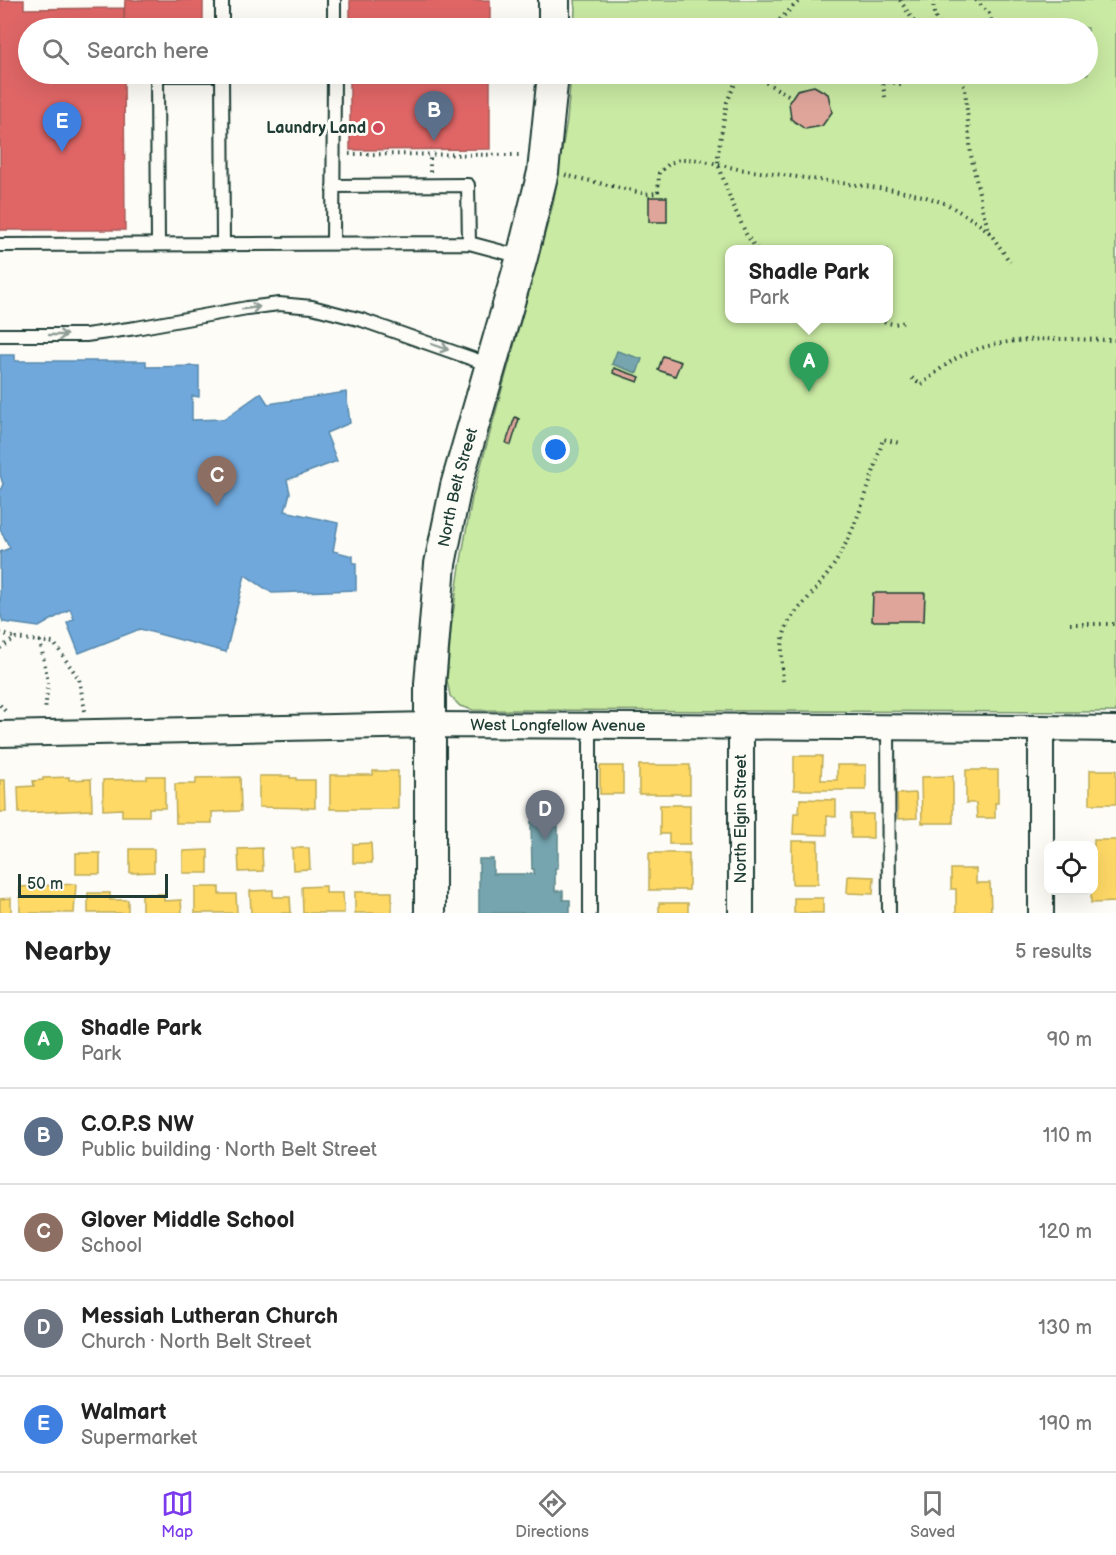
<!DOCTYPE html>
<meta charset="utf-8">
<style>
body{margin:0;font-family:"Balsamiq Sans",sans-serif;background:#f2f2f2;color:#222}
.controls{position:absolute;right:18px;bottom:18px;display:grid;overflow:hidden;border-radius:12px;box-shadow:0 6px 24px #0002}
.controls button{width:54px;height:54px;display:grid;place-items:center;padding:0;border:0;border-bottom:2px solid #e0e0e0;background:#fff;color:#222;font:30px sans-serif}
.scale{position:absolute;left:18px;bottom:15px;width:150px;box-sizing:border-box;padding-left:6px;border:3px solid #1f3d34;border-top:0;font-size:16px;line-height:21px;white-space:nowrap;color:#1f3d34;-webkit-text-stroke:4px #fdfcf7;paint-order:stroke}
.you{position:absolute;left:556px;top:450px;width:21px;height:21px;margin:-15px;border:4px solid #fff;border-radius:50%;background:#1a73e8;box-shadow:0 0 0 9px #1a73e833}
.badge{display:grid;place-items:center;width:39px;height:39px;border-radius:50%;background:#7c3aed;color:#fff;font-size:20px;font-weight:700}
.pin{position:absolute;translate:-50% -50px;filter:drop-shadow(0 2px 3px #0008)}
.pin::after{content:'';position:absolute;top:32px;width:21px;height:18px;background:inherit;clip-path:polygon(0 0,100% 0,50% 100%)}
.popup{position:absolute;left:725px;top:245px;width:168px;height:78px;box-sizing:border-box;display:grid;place-content:center;border-radius:12px;background:#fff;filter:drop-shadow(0 2px 4px #0005);font-size:20px;white-space:nowrap;color:#767676}
.popup b{font-size:22px;color:#222}
.popup::after{content:'';position:absolute;left:50%;top:100%;margin-left:-12px;border:12px solid transparent;border-top-color:#fff}
.list{margin:0;padding:0;list-style:none}
h2{display:flex;justify-content:space-between;align-items:center;height:78px;margin:0;padding:0 24px;font-size:26px}
h2 small{font-size:20px;font-weight:400;color:#767676}
.list li{display:grid;grid-template-columns:39px 1fr auto;gap:18px;align-items:center;box-sizing:border-box;height:96px;padding:0 24px;border-top:2px solid #e0e0e0}
.list b{display:block;font-size:22px;white-space:nowrap}
.list p{margin:0;font-size:20px;white-space:nowrap;color:#767676}
.list em{font-size:20px;font-style:normal;color:#767676}
.icon{flex:none;width:33px;height:33px;fill:none;stroke:currentColor;stroke-width:2;stroke-linecap:round;stroke-linejoin:round}
.map{position:relative;flex:none;width:1116px;height:913px;overflow:hidden}
.search{position:absolute;background:#fff;box-shadow:0 6px 24px #0002;left:18px;right:18px;top:18px;height:66px;display:flex;align-items:center;gap:15px;box-sizing:border-box;padding:0 21px;border-radius:33px;color:#767676;font-size:22px}
.sheet{height:558px;background:#fff}
nav{display:flex;justify-content:space-around;align-items:center;box-sizing:border-box;height:84px;border-top:2px solid #e0e0e0;background:#fff;font-size:16px;color:#767676}
nav a{display:grid;justify-items:center;gap:3px}
nav .on{color:#7c3aed}
.map>svg:first-child{display:block}
.green{fill:#c9eaa3;stroke:#74946c;stroke-width:1.5;fill-rule:evenodd}
.homes{fill:#ffd966;stroke:#bcaa57;stroke-width:1.5}
.shops{fill:#e06666;stroke:#a65a57;stroke-width:1.5}
.schools{fill:#6fa8dc;stroke:#5788aa;stroke-width:1.5}
.public{fill:#76a5af;stroke:#5c868a;stroke-width:1.5}
.building{fill:#dfa59b;stroke:#1f3d34;stroke-width:1.5}
.lines{fill:none;stroke-linecap:round;stroke-linejoin:round}
.service-casing{stroke:#1f3d34;stroke-width:16}
.minor-casing{stroke:#1f3d34;stroke-width:28}
.tertiary-casing{stroke:#1f3d34;stroke-width:34}
.path{stroke:#1f3d34;stroke-width:4;stroke-dasharray:1.5 4.5;stroke-linecap:butt}
.service{stroke:#fdfcf7;stroke-width:12}
.minor{stroke:#fdfcf7;stroke-width:24}
.tertiary{stroke:#fdfcf7;stroke-width:30}
.oneway{stroke:#8e9c96}
.poi-dot{fill:#d1495b;stroke:#fdfcf7;stroke-width:2}
.labels{text-anchor:middle;dominant-baseline:central;stroke-width:6;stroke-linejoin:round;paint-order:stroke}
.poi-label{font-size:16px;font-weight:bold;fill:#1f3d34;stroke:#fdfcf7;text-anchor:end}
.street-label{font-size:16px;fill:#1f3d34;stroke:#fdfcf7}
</style>
<div class="map">
<svg width="1116" height="913" viewBox="0 0 1116 913">
<rect width="100%" height="100%" fill="#fdfcf7"/>
<filter id="ink" filterUnits="userSpaceOnUse"><feTurbulence type="fractalNoise" baseFrequency=".0167" numOctaves="2"/><feDisplacementMap in="SourceGraphic" scale="12" xChannelSelector="R" yChannelSelector="G"/><feConvolveMatrix kernelMatrix="1 2 1 2 8 2 1 2 1" color-interpolation-filters="sRGB"/></filter>
<g filter="url(#ink)">
<path class="green" d="M574,0H1116V712L473,710L460,706L450,696L447,680L451,628L460,566L472,498L553,204L567,120L571,74H1088V28H574L575,9ZM730,249H888V318H730Z"/>
<path class="homes" d="M794,756H822L821,780H837V765H866V790H794Z
M639,765H690V794H639Z
M600,766H623V794H600Z
M966,770H998V803H995V818H977L976,803H966Z
M1090,770H1116V804H1090Z
M373,771H398V809H330V775H373Z
M147,776H165V808H149V816H122V809L103,810V780L147,779Z
M259,776H290V778H296V780H315V808L259,807Z
M953,776V823H922L921,777Z
M69,777V780L91,779L92,810L19,813L18,787L34,786L33,781L43,780V778Z
M240,777L241,811L212,812V823H176L175,784H196V778Z
M0,780H5L6,812H0Z
M916,793L917,818L898,819L897,794Z
M800,799L836,800V817L827,816V835L793,834L794,813H799Z
M660,805H690V844H669V834H660Z
M851,814H873V838H851Z
M1094,840H1116V902L1091,903V891H1094Z
M792,841H818V884H792Z
M371,843L372,863H353V844Z
M262,848L263,871L239,872L238,849Z
M292,848H309L310,869L293,870Z
M130,849H154V872L130,873Z
M208,850V873H183V851Z
M76,853H100V874H76Z
M649,853H689V890H649Z
M951,869H976V883H990L991,911H987V913H956V889H951Z
M848,876L874,877L873,894L847,893Z
M76,884L74,913H20V887Z
M326,886V893H343L344,913H303L302,887Z
M195,887H219V894H236L237,913H195Z
M273,890V897H290L291,913H251L250,891Z
M355,892H392V913H355Z
M88,893H110V900H128V913H88Z
M142,894H164V901L181,900L182,913H142Z
M11,898V913H0V899Z
M794,898H823V913H794Z
M659,903H688V913H659Z"/>
<path class="shops" d="M0,0H24V9L124,8V28H28V74H124L125,230H0Z
M125,0H203V28H124Z
M350,0H490V28H350Z
M350,74H490V149L350,150Z"/>
<path class="schools" d="M0,355H15V361H146V367L199,366V397L192,396V420L224,419L261,393L268,404L346,392L350,423L326,433L337,461L287,480L290,493L285,511L338,523L333,551L353,556V563H356V590L272,593L245,575L226,652L140,629L79,653L67,623L74,619L70,609L39,627L3,622L0,613V552L10,548L0,529V491L3,484L0,475Z"/>
<path class="public" d="M617,351L642,359L637,373L612,364Z
M548,797H553V821H558V868H555V891H563V900H570V913H479V859H493V874H534V869H532L531,821H534V802H548Z"/>
<path class="building" d="M814,86L828,94L832,112L822,126L805,129L791,119L789,102L797,90Z
M649,197H667V222H649Z
M663,356L681,362L675,376L658,370Z
M614,368L640,377L638,382L613,373Z
M515,417L519,419L511,445L506,443Z
M873,593H925L924,621H872Z"/>
<g class="lines">
<g class="service-casing">
<path id="service" d="M222,0V28
M334,28V0
M222,74L223,244
M333,186L468,185L469,243
M333,243L334,74
M158,244L157,75H222
M0,245L469,243L522,257
M0,335H86L136,328L247,308L279,304L312,307L362,320L490,365
M590,726V913
M888,728L889,913"/>
</g>
<g class="minor-casing">
<g id="minor">
<path d="M1041,728V913"/>
<path id="s1" d="M0,734L431,725L1041,728L1116,729"/>
<path d="M741,913V726"/>
</g>
</g>
<g class="tertiary-casing">
<g id="tertiary">
<path d="M554,28V0"/>
<path id="s2" d="M430,913V684L440,564L456,486L522,257L543,172L553,74"/>
</g>
</g>
<path class="path" d="M900,0L918,28
M934,0C932,11 935,19 941,28
M976,0L989,14L994,28
M771,28L800,0
M739,74L727,102L718,153V164L732,203L747,236L757,249
M750,74L792,97
M958,74L965,88L971,155L983,212L990,233L1010,262
M885,97L883,86L884,83C891,80 898,85 905,84L906,81L903,74
M349,154L521,155
M430,172V154
M565,175L646,194L658,193L659,173L670,163L683,159L700,160L738,169L894,190L923,196L947,204L978,223L990,233
M879,318C888,325 896,325 907,321
M912,378L921,385C933,375 945,364 959,357C1005,333 1065,340 1116,340
M1070,624H1116
M0,633L16,638
M40,641L48,682L45,712
M0,648L16,638L54,643L79,679L85,711
M783,681C782,665 780,647 785,631C789,617 800,608 809,597C819,586 829,573 837,560C858,523 871,481 883,439L899,443
M0,705L7,713"/>
<use href="#service" class="service"/>
<use href="#minor" class="minor"/>
<use href="#tertiary" class="tertiary"/>
</g>
<defs><path id="oneway-shaft" d="M-6 0H5M1.5-3L5.5 0L1.5 3" fill="none" stroke-width="1.6" stroke-linecap="round" stroke-linejoin="round" transform="scale(1.5)"/></defs>
<g class="oneway">
<use href="#oneway-shaft" transform="translate(251 308) rotate(-8)"/>
<use href="#oneway-shaft" transform="translate(58 335)"/>
<use href="#oneway-shaft" transform="translate(440 347) rotate(19)"/>
</g>
</g>
<circle class="poi-dot" cx="378" cy="128" r="6"/>
<g class="labels">
<g class="poi-label">
<text x="366" y="128">Laundry Land</text>
</g>
<g class="street-label">
<text stroke="none"><textPath href="#s2" startOffset="428">North Belt Street</textPath></text>
<text stroke="none"><textPath href="#s1" startOffset="558">West Longfellow Avenue</textPath></text>
<text transform="translate(741 819) rotate(-90)">North Elgin Street</text>
</g>
</g>
</svg>
<div class="controls">
<button><svg class="icon" aria-label="locate" viewBox="0 0 24 24"><circle cx="12" cy="12" r="6"/><path d="M12 2v4M12 18v4M2 12h4M18 12h4"/></svg></button>
</div>
<div class="scale">50 m</div>
<div class="you"></div>
<div class="pin badge" style="left:809px;top:392px;background:#2e9e5b">A</div>
<div class="popup"><b>Shadle Park</b>Park</div>
<div class="pin badge" style="left:434px;top:141px;background:#5c6f8a">B</div>
<div class="pin badge" style="left:217px;top:506px;background:#8d6e63">C</div>
<div class="pin badge" style="left:545px;top:840px;background:#6b7280">D</div>
<div class="pin badge" style="left:62px;top:152px;background:#3f7fe0">E</div>
<div class="search"><svg class="icon" aria-label="search" viewBox="0 0 24 24"><circle cx="10" cy="10" r="6"/><path d="M15 15l6 6"/></svg>Search here</div>
</div>
<section class="sheet">
<h2>Nearby<small>5 results</small></h2>
<ul class="list">
<li><span class="badge" style="background:#2e9e5b">A</span><div><b>Shadle Park</b><p>Park</p></div><em>90 m</em></li>
<li><span class="badge" style="background:#5c6f8a">B</span><div><b>C.O.P.S NW</b><p>Public building · North Belt Street</p></div><em>110 m</em></li>
<li><span class="badge" style="background:#8d6e63">C</span><div><b>Glover Middle School</b><p>School</p></div><em>120 m</em></li>
<li><span class="badge" style="background:#6b7280">D</span><div><b>Messiah Lutheran Church</b><p>Church · North Belt Street</p></div><em>130 m</em></li>
<li><span class="badge" style="background:#3f7fe0">E</span><div><b>Walmart</b><p>Supermarket</p></div><em>190 m</em></li>
</ul>
</section>
<nav>
<a class="on"><svg class="icon" aria-label="map" viewBox="0 0 24 24"><path d="M3 6l6-2 6 2 6-2v14l-6 2-6-2-6 2zM9 4v14M15 6v14"/></svg>Map</a>
<a><svg class="icon" aria-label="directions" viewBox="0 0 24 24"><path d="M12 3l9 9-9 9-9-9zM9 14v-3h6M13 9l2 2-2 2"/></svg>Directions</a>
<a><svg class="icon" aria-label="saved" viewBox="0 0 24 24"><path d="M7 4h10v16l-5-4-5 4z"/></svg>Saved</a>
</nav>
